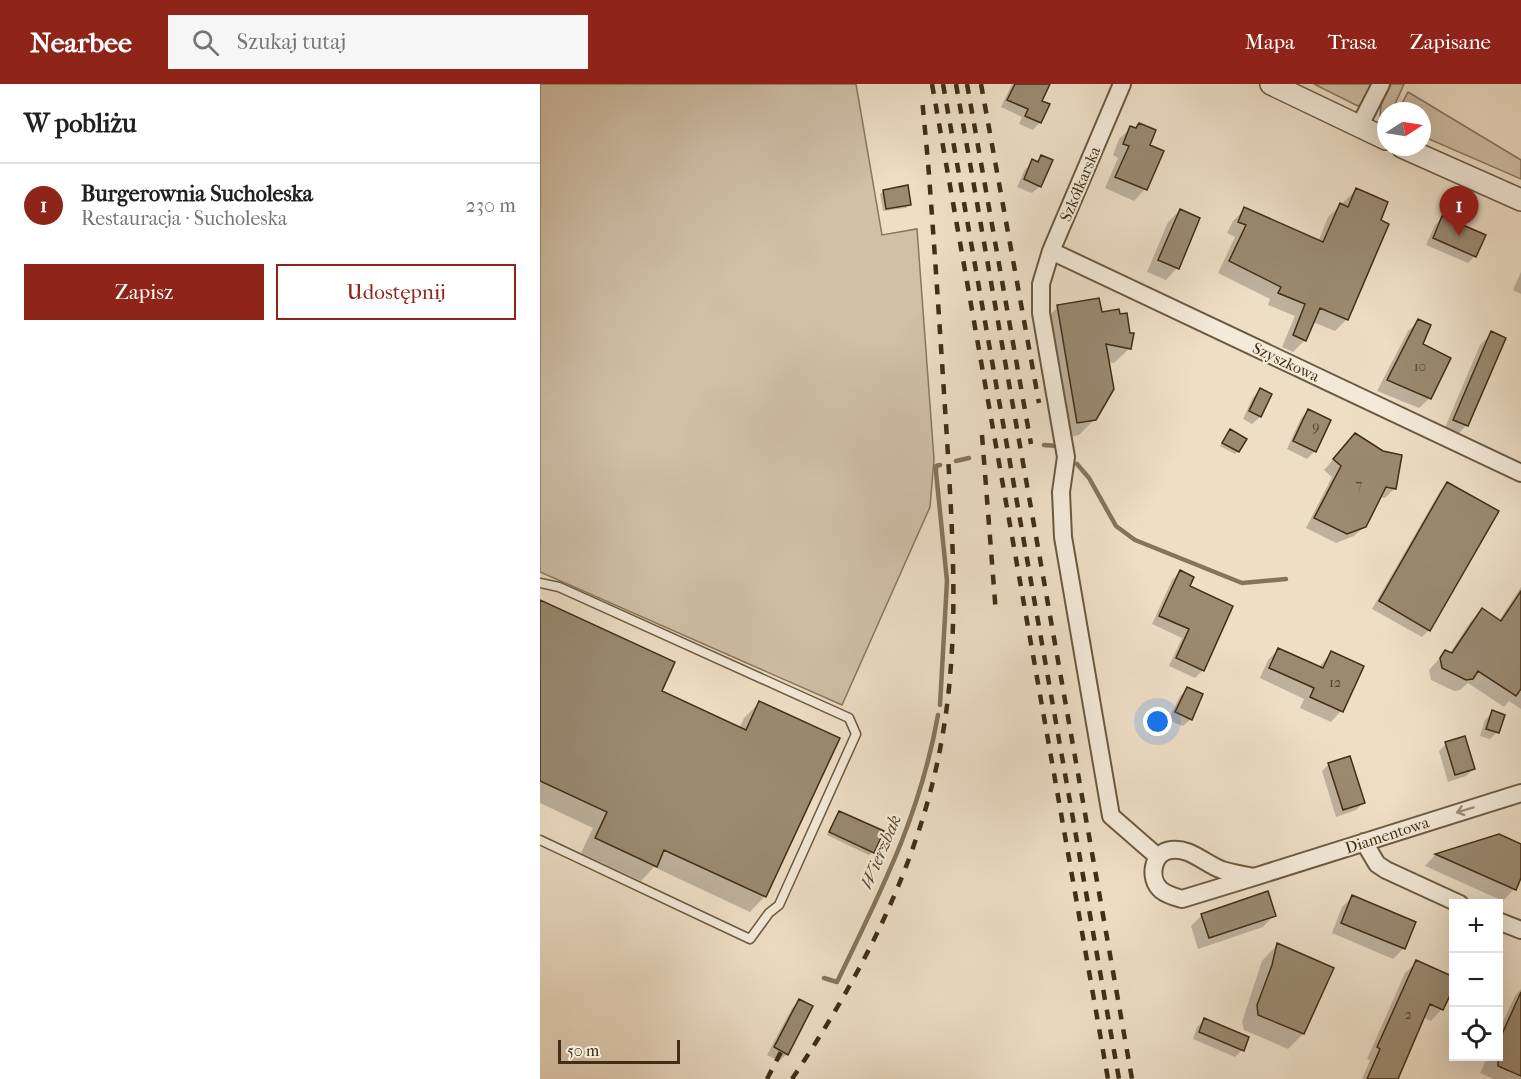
<!DOCTYPE html>
<html lang="pl">
<meta charset="utf-8">
<style>
body{margin:0;font-family:"IM FELL French Canon",serif;background:#f6f6f6;color:#202124}
.controls{position:absolute;right:18px;bottom:18px;display:grid;overflow:hidden;border-radius:0px;box-shadow:0 6px 24px #0002}
.controls button{width:54px;height:54px;display:grid;place-items:center;padding:0;border:0;border-bottom:2px solid #e0e0e0;background:#fff;color:#202124;font:30px sans-serif}
.compass{position:absolute;left:837px;top:18px;width:54px;height:54px;border-radius:50%;background:#fff;box-shadow:0 6px 24px #0002;rotate:78deg}
.scale{position:absolute;left:18px;bottom:15px;width:122px;box-sizing:border-box;padding-left:6px;border:3px solid #412e14;border-top:0;font-size:16px;line-height:21px;white-space:nowrap;color:#412e14;-webkit-text-stroke:4px #f3eada;paint-order:stroke}
.you{position:absolute;left:618px;top:638px;width:21px;height:21px;margin:-15px;border:4px solid #fff;border-radius:50%;background:#1a73e8;box-shadow:0 0 0 9px #1a73e833}
.badge{display:grid;place-items:center;width:39px;height:39px;border-radius:50%;background:#8f2418;color:#fff;font-size:20px;font-weight:700}
.pin{position:absolute;translate:-50% -50px;filter:drop-shadow(0 2px 3px #0008)}
.pin::after{content:'';position:absolute;top:32px;width:21px;height:18px;background:inherit;clip-path:polygon(0 0,100% 0,50% 100%)}
.list{margin:0;padding:0;list-style:none}
h2{display:flex;justify-content:space-between;align-items:center;height:78px;margin:0;padding:0 24px;font-size:26px}
h2 small{font-size:20px;font-weight:400;color:#757577}
.list li{display:grid;grid-template-columns:39px 1fr auto;gap:18px;align-items:center;box-sizing:border-box;height:84px;padding:0 24px;border-top:2px solid #e0e0e0}
.list b{display:block;font-size:22px;white-space:nowrap}
.list p{margin:0;font-size:20px;white-space:nowrap;color:#757577}
.list em{font-size:20px;font-style:normal;color:#757577}
.actions{display:flex;gap:12px;padding:18px 24px}
.actions a{flex:1;padding:14px 0;border:2px solid #8f2418;border-radius:0px;text-align:center;font-size:21px;color:#8f2418}
.actions .main{background:#8f2418;color:#fff}
.icon{flex:none;width:33px;height:33px;fill:none;stroke:currentColor;stroke-width:2;stroke-linecap:round;stroke-linejoin:round}
.map{position:relative;flex:none;width:981px;height:995px;overflow:hidden}
header{display:flex;align-items:center;gap:36px;box-sizing:border-box;height:84px;padding:0 30px;background:#8f2418;color:#fff}
header strong{font-size:28px}
nav{display:flex;gap:33px;margin-inline-start:auto;font-size:21px}
.search{width:420px;height:54px;background:#f6f6f6;display:flex;align-items:center;gap:15px;box-sizing:border-box;padding:0 21px;border-radius:0px;color:#757577;font-size:22px}
main{display:flex}
aside{flex:1;background:#fff}
.map>svg:first-child{display:block}
.green{fill:#d0c0a8;stroke:#88775e;stroke-width:1.5}
.shadow{fill:#0003}
.lines{fill:none;stroke-linecap:round;stroke-linejoin:round}
.stream{stroke:#85745a;stroke-width:4.5}
.building{fill:#9a8a71;stroke:#412e14;stroke-width:1.5}
.service-casing{stroke:#6c5a40;stroke-width:11}
.minor-casing{stroke:#6c5a40;stroke-width:20}
.tertiary-casing{stroke:#6c5a40;stroke-width:24}
.service{stroke:#f3eada;stroke-width:8}
.minor{stroke:#f3eada;stroke-width:16}
.tertiary{stroke:#f3eada;stroke-width:21}
.rail{stroke:#412e14;stroke-width:4.5;stroke-dasharray:10 10;stroke-linecap:butt}
.oneway{stroke:#9a8c77}
.labels{text-anchor:middle;dominant-baseline:central;stroke-width:4.5;stroke-linejoin:round;paint-order:stroke}
.number-label{font-size:14px;fill:#57452b}
.street-label{font-size:16px;fill:#412e14;stroke:#f3eada}
.water-label{font-size:18px;font-style:italic;fill:#5e4b31;stroke:#f3eada}
</style>
<header>
<strong>Nearbee</strong>
<div class="search"><svg class="icon" aria-label="search" viewBox="0 0 24 24"><circle cx="10" cy="10" r="6"/><path d="M15 15l6 6"/></svg>Szukaj tutaj</div>
<nav><a>Mapa</a><a>Trasa</a><a>Zapisane</a></nav>
</header>
<main>
<aside>
<h2>W pobliżu<small></small></h2>
<ul class="list">
<li><span class="badge">1</span><div><b>Burgerownia Sucholeska</b><p>Restauracja · Sucholeska</p></div><em>230 m</em></li>
</ul>
<div class="actions"><a class="main">Zapisz</a><a>Udostępnij</a></div>
</aside>
<div class="map">
<svg width="981" height="995" viewBox="0 0 981 995">
<rect width="100%" height="100%" fill="#eddec6"/>
<filter id="stains"><feTurbulence type="fractalNoise" baseFrequency=".00333" numOctaves="4"/><feColorMatrix values="0 0 0 0 .2 0 0 0 0 .09 0 0 0 0 .02 0 0 0 .5 -.17"/></filter>
<radialGradient id="worn" r=".72"><stop offset=".6" stop-color="#630" stop-opacity="0"/><stop offset="1" stop-color="#630" stop-opacity=".3"/></radialGradient>
<path class="green" d="M0,0H316L342,151L377,145L394,375L390,423L302,621L0,488Z
M774,0H833L826,15L818,22Z
M851,0H864L852,27H846V35L840,32L841,21Z
M868,8L981,76V95L882,52V27H858Z"/>
<path class="shadow" d="M472,0H509L500,18V38L493,46L479,40L482,33L461,23Z
M599,41L608,62L605,105L594,117L565,104L578,74L573,71L579,55L591,44L594,45Z
M502,73L500,102L492,109L477,103L485,85Z
M816,106L807,235L795,247L773,238L765,256L753,268L742,263L755,232L728,221L730,215L678,189L695,153L687,149L693,137L705,125L778,158L788,133Z
M344,107L370,120L366,124L343,127L340,110Z
M640,126L658,134L637,184L626,196L607,188L628,138Z
M903,133L935,172L928,179L886,161L895,141Z
M981,188V210L973,206Z
M518,223L560,230L590,264L574,279L568,278L555,335L539,351L522,354L502,238Z
M879,237L890,314L879,324L837,307L868,247Z
M952,249L927,341L915,353L903,348L940,261Z
M720,306L730,311L720,333L712,340L703,335L713,313Z
M768,327L775,367L767,375L747,365L761,334Z
M690,347L698,367L695,370L680,362Z
M806,361L854,405L845,414L839,413L825,442L814,452L796,459L766,444L792,393L784,386Z
M907,400L889,546L882,553L832,525L900,407Z
M640,488L648,503L663,586L655,594L629,582L642,554L612,540L632,496Z
M981,503V625L969,617L964,623L928,599L920,606L914,607L891,596L889,586L906,567L910,569L931,537L942,526L959,537Z
M0,518L120,607L199,645L204,634L220,618L225,812L210,828L114,783L101,797L41,769L53,744L0,719Z
M739,565L778,584L791,569L822,583L801,627L791,638L760,624L764,615L720,594L728,576Z
M647,605L651,635L643,642L628,636L640,612Z
M953,628L957,648L950,655L940,652L945,636Z
M906,660L934,685L926,692L908,698L899,667Z
M789,680L823,719L816,726L796,733L782,687Z
M299,728L333,768L329,771L287,751Z
M959,752L981,761V790L974,805L963,817L885,782L895,771Z
M812,813L864,864L853,875L792,849L802,823Z
M662,831H734L723,843L658,865L651,842Z
M737,861L763,950L748,965L704,946L702,938L722,877Z
M877,878L902,925L891,937L883,933L856,995H822L830,976L827,975L865,889Z
M981,905V995H954L940,989L948,972H958V948L975,912Z
M259,917L247,970L239,977L227,971L252,924Z
M665,936L702,966L695,973L653,955L657,943Z"/>
<g class="lines">
<path class="stream" d="M504,361L518,362
M416,377L429,374
M537,380L549,394L576,442L595,456L702,499L746,495
M400,381L396,382V388L407,497L400,621
M284,894L297,898C341,807 380,732 398,631"/>
</g>
<path class="building" d="M475,0H510L502,17L510,20L501,39L485,32L488,25L467,16Z
M599,39L616,46L610,61L624,67L607,106L575,93L589,62L583,60L590,42L596,44Z
M501,71L513,76L501,103L484,95L492,75L498,78Z
M368,101L371,121L346,125L343,106Z
M816,104L848,118L841,136L849,140L808,236L780,224L766,257L753,251L765,220L738,209L741,203L689,177L706,141L698,138L704,123L783,158L800,119L808,123Z
M640,125L660,134L639,185L618,176Z
M902,132L946,151L936,173L893,154Z
M559,214L562,228L579,225L580,230L587,229L590,249H594L591,265L566,260L574,305L556,336L537,339L517,221Z
M878,235L891,241L883,260L911,274L891,315L847,296Z
M951,247L966,254L928,342L913,336Z
M720,304L732,310L721,333L709,327Z
M768,325L791,336L776,368L753,357Z
M690,345L707,355L699,368L682,359Z
M815,349L843,367L862,371L856,405L846,403L826,443L807,450L774,434L801,382L793,375Z
M907,398L959,427L890,547L839,517Z
M640,486L654,493L650,502L693,522L664,587L636,574L649,545L619,532Z
M981,507V605L976,612L938,587L933,595L926,596L902,584L900,574L905,566L912,569L942,524L961,537Z
M0,516L135,578L122,607L206,646L219,617L300,654L226,813L124,766L117,783L55,754L67,728L0,697Z
M738,564L783,584L791,567L824,582L803,628L770,613L774,604L729,584Z
M647,603L663,610L652,636L635,628Z
M952,626L965,631L959,649L946,645Z
M925,652L935,685L915,691L905,658Z
M810,672L825,719L803,726L788,679Z
M299,727L344,747L334,769L289,748Z
M959,750L981,760V794L976,806L895,770Z
M728,807L736,832L669,854L661,830Z
M812,811L876,838L865,865L801,839Z
M737,859L794,884L764,950L718,931L717,921L732,881Z
M876,876L914,893V903L903,926L890,920L858,995H827L840,965L837,963Z
M981,908V992L958,982V959Z
M259,915L273,922L248,971L234,963Z
M664,934L709,953L704,967L659,948Z"/>
<g class="lines">
<g class="service-casing">
<path id="service" d="M0,499L19,503L309,634L316,650L239,821L229,829L210,855L0,756"/>
</g>
<g class="minor-casing">
<path id="minor" d="M582,0L511,167L501,200V229L526,373L521,408L523,453L571,732L618,773
M819,43L841,0
M511,167L981,389
M824,758L837,780L846,786L920,820
M714,793L642,815C635,813 627,811 621,806C608,795 612,768 631,766C650,763 665,780 682,786C692,789 703,791 714,793L981,709
M958,837L981,846"/>
</g>
<g class="tertiary-casing">
<path id="tertiary" d="M731,0L846,55
M862,63L981,116"/>
</g>
<use href="#service" class="service"/>
<use href="#minor" class="minor"/>
<use href="#tertiary" class="tertiary"/>
<path class="rail" d="M392,0L568,995
M403,0L579,995
M416,0L592,995
M427,0L491,360
M441,0L499,319
M442,351L456,530
M227,995L242,966
M252,995C320,894 379,781 401,660C420,558 413,458 407,355C401,262 395,170 388,78L382,14"/>
</g>
<defs><path id="oneway-shaft" d="M-6 0H5M1.5-3L5.5 0L1.5 3" fill="none" stroke-width="1.6" stroke-linecap="round" stroke-linejoin="round" transform="scale(1.5)"/></defs>
<use class="oneway" href="#oneway-shaft" transform="translate(925 726) rotate(163)"/>
<g class="labels">
<g class="number-label">
<text x="880" y="282">10</text>
<text x="776" y="342">9</text>
<text x="819" y="400">7</text>
<text x="795" y="598">12</text>
<text x="868" y="930">2</text>
</g>
<g class="street-label">
<text transform="translate(540 100) rotate(-67)">Szkółkarska</text>
<text transform="translate(746 278) rotate(25)">Szyszkowa</text>
<text transform="translate(847 751) rotate(-18)">Diamentowa</text>
</g>
<g class="water-label">
<text transform="translate(341 768) rotate(-67)">Wierzbak</text>
</g>
</g>
<rect width="100%" height="100%" filter="url(#stains)"/>
<rect width="100%" height="100%" fill="url(#worn)"/>
</svg>
<div class="controls">
<button>+</button>
<button>−</button>
<button><svg class="icon" aria-label="locate" viewBox="0 0 24 24"><circle cx="12" cy="12" r="6"/><path d="M12 2v4M12 18v4M2 12h4M18 12h4"/></svg></button>
</div>
<svg class="compass" viewBox="-18 -18 36 36"><path d="M0-13l5 13h-10z" fill="#e53935"/><path d="M0 13l5-13h-10z" fill="#757577"/></svg>
<div class="scale">50 m</div>
<div class="you"></div>
<div class="pin badge" style="left:919px;top:152px">1</div>
</div>
</main>
